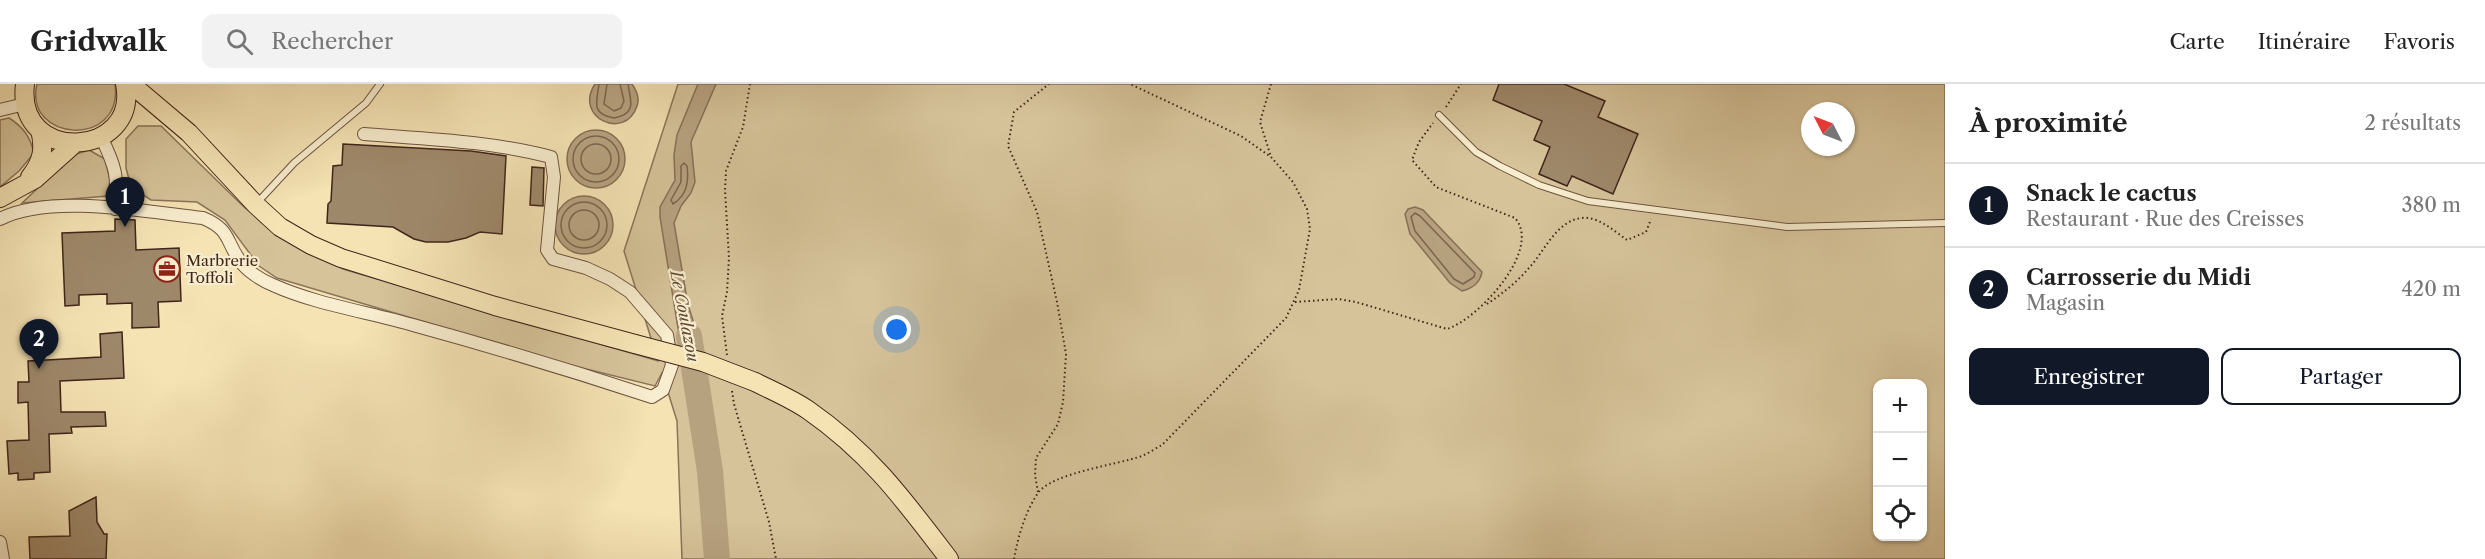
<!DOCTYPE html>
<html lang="fr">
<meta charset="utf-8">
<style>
body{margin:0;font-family:"Libre Caslon Text",serif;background:#f2f2f2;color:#222}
.controls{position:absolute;right:18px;bottom:18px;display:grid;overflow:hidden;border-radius:12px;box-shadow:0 2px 4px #0004}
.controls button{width:54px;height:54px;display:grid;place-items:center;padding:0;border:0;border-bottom:2px solid #e0e0e0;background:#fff;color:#222;font:30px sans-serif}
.compass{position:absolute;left:1801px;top:18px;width:54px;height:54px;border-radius:50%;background:#fff;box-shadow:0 2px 4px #0004;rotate:312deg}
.you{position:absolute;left:897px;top:246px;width:21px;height:21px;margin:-15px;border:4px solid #fff;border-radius:50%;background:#1a73e8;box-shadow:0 0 0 9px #1a73e833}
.badge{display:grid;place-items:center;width:39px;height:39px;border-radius:50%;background:#111827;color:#fff;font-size:20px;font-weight:700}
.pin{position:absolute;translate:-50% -50px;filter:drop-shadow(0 2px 3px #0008)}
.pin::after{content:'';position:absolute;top:32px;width:21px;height:18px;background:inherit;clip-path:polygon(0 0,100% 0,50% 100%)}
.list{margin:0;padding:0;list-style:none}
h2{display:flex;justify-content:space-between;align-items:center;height:78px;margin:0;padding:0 24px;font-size:26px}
h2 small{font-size:20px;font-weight:400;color:#767676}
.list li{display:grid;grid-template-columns:39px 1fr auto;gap:18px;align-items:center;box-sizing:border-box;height:84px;padding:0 24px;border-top:2px solid #e0e0e0}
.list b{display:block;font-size:22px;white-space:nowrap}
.list p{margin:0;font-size:20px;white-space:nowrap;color:#767676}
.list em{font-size:20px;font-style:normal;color:#767676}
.actions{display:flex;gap:12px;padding:18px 24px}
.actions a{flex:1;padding:14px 0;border:2px solid #111827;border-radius:12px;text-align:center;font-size:21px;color:#111827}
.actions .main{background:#111827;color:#fff}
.icon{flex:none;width:33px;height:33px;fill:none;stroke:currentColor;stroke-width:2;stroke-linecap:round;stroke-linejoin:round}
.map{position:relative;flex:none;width:1945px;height:475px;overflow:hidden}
header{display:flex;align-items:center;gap:36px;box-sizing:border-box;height:84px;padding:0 30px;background:#fff;border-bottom:2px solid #e0e0e0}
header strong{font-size:28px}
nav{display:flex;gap:33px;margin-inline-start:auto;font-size:21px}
.search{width:420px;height:54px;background:#f2f2f2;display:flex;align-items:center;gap:15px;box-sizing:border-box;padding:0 21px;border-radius:12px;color:#767676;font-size:22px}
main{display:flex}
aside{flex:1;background:#fff}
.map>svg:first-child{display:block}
.green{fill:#d6c39a;stroke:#8b745a;stroke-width:1.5;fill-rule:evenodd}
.water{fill:#b7a280;stroke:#877057;stroke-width:1.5}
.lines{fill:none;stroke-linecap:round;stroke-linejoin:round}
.shore{stroke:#7c644d;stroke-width:1.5}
.river{stroke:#b7a280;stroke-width:26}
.building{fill:#9e886a;stroke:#40251a;stroke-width:1.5}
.service-casing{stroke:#6d5440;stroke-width:8}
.minor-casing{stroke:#6d5440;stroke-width:14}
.primary-casing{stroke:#40251a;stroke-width:20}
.path{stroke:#40251a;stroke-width:2;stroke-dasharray:1.5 3;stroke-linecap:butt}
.service{stroke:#f8edce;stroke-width:6}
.minor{stroke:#f8edce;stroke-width:12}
.primary{stroke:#f5e3b4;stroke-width:18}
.primary-bridge-casing{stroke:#40251a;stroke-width:20;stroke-linecap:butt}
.primary-bridge{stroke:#f5e3b4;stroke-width:18}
.labels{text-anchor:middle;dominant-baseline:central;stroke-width:4.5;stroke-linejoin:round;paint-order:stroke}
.poi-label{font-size:15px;fill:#40251a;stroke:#f8edce;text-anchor:start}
.water-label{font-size:16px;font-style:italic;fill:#644a39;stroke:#f8edce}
</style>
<header>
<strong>Gridwalk</strong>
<div class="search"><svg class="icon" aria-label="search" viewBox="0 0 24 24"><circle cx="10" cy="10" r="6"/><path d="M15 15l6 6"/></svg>Rechercher</div>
<nav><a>Carte</a><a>Itinéraire</a><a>Favoris</a></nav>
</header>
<main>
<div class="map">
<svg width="1945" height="475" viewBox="0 0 1945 475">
<rect width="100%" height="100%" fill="#f5e3b4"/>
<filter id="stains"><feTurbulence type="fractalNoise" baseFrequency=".00333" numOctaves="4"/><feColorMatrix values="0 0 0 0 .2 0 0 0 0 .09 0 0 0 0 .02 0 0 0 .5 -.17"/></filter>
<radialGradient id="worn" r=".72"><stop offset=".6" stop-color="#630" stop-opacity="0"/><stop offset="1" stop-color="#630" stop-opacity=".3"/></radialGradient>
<path class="green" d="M37,0H115C124,65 23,58 37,0Z
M678,0H1945V475H682L677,337L662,289L655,302L566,280L277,194L259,182L225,136L197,118L151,116L131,103L126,84V55L138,42H161L245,124L313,169L343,185L658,277L624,167ZM1810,27H1846V63H1810ZM1878,300H1922V452H1878Z
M9,34C23,43 30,52 34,69L19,87L0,103V36Z
M89,66L105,75L110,96L108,112L22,119L73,71Z"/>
<path class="water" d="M595,0H632C637,7 640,14 637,22C625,58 573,33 595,0Z
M698,0H716L691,58L695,98L691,109L681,122L674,139L688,221L700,258L703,276L682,269L660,133V123L675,96L674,71L677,51Z
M567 75a29 29 0 1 1 58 0a29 29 0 1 1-58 0Z
M555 141a29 29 0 1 1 58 0a29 29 0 1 1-58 0Z
M1415,123L1423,126L1482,188C1480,199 1473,204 1462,207L1450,199L1410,150L1405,130L1408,125Z"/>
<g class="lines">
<path class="shore" d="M599,0C597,17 590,30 614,34C638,30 630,15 628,0
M607,0L604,20L614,27L621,24L624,17L620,0
M573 75a23 23 0 1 1 46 0a23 23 0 1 1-46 0Z
M581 75a15 15 0 1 1 30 0a15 15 0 1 1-30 0Z
M684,79L687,82C689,98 687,111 673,120L671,116L681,98V82Z
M561 141a23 23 0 1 1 46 0a23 23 0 1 1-46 0Z
M569 141a15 15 0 1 1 30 0a15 15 0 1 1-30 0Z
M1415,129L1420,132L1475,189L1474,193L1463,200L1454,195L1415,147L1411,133Z"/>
<path class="river" d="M689,252L710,387L717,475"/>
</g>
<path class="building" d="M1499,0H1564L1605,17L1598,33L1638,50L1613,110L1572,92L1567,102L1539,90L1550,63L1534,56L1542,37L1493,16Z
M343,60L471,67L506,72L502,150L480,148L466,154L448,158H426L414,155L393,143L327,139L328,120L331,117L333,82L342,81Z
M532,83L544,84L543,122L530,121Z
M115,135L135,136L136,166L179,164L181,217L158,218L159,243L132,244V219L107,220V210L79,211V221L65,222L62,149L115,147Z
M122,248L124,294L60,297L61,328H105L106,342L71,343L72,349L49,350L50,388L34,389V395L18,396V389L9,390L7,357L29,356L28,318L18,319V298H29L28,277L101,273L100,250Z
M96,413L97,438L104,450H107L106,475H30L29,453L70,452L69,427Z"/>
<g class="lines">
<g class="service-casing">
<path id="service" d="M1439,31L1476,68L1500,82L1539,101L1588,117L1787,143L1945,139
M256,120L294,79L366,19L380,0"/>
</g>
<g class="minor-casing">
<path id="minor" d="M0,26L25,20
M101,53C116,83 118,92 115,125
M0,135C50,109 147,128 203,134C231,146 225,156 240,177C247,187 261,196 273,201C315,220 368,228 413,241C493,263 573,287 652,313L663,306L672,281L667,251L630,208L610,195L586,184L553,175L547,166L554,93L551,73C490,57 427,55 364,50
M0,458L3,475"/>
</g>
<g class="primary-casing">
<path id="primary" d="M25,0C15,82 140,74 125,0
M131,0L189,49L256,121L280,143L311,161L341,174L495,222L635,260
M30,93C42,78 45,65 40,46
M0,114L35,95L74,60
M755,298C773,307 792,315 808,326C870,369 904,416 949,475"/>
</g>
<path class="path" d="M1271,0L1260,38L1271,73
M1446,23L1461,0
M1295,218L1338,215L1356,218L1447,245C1477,236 1543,166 1515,134L1436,103L1412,76L1419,58L1433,39
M1487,220C1502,210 1517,198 1529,184C1544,168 1557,136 1582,134C1598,132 1614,147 1627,156L1646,148L1651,135
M727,271L722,232L727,208L729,174L725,106L726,87L743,43L750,0
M732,307L734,320L769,438L776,475
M1038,408L1035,391L1036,374L1058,340L1063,318L1066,270L1057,218L1037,128L1008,62L1014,28L1049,0
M1014,475C1018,453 1025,428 1038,409C1052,389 1116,381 1142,372C1149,369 1156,364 1162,361L1286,234L1299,206L1310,145L1307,125L1293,98L1271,73L1241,52L1130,0"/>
<use href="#service" class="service"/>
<use href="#minor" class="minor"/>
<use href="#primary" class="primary"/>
<g class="primary-bridge-casing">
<path id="primary-bridge" d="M635,260L703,278L755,298"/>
</g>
<use href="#primary-bridge" class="primary-bridge"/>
</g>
<defs>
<g id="office-ring" transform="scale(1.35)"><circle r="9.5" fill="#f8edce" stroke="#8f2418" stroke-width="1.5"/><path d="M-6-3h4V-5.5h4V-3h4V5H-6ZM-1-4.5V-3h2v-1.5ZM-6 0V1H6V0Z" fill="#8f2418"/></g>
</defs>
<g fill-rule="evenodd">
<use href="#office-ring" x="167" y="185"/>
</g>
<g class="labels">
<g class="poi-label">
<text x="186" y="176">Marbrerie<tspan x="186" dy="17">Toffoli</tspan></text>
</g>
<g class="water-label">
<text transform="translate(685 232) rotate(79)">Le Coulazou</text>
</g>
</g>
<rect width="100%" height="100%" filter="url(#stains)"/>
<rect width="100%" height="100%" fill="url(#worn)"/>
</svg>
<div class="controls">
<button>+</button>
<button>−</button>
<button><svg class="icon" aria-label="locate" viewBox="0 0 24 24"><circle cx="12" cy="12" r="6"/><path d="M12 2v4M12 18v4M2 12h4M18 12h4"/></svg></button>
</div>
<svg class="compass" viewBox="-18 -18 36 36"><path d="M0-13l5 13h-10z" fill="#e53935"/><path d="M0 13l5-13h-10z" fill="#767676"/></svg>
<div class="you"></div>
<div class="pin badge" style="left:125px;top:143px">1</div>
<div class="pin badge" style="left:39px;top:285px">2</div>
</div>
<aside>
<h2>À proximité<small>2 résultats</small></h2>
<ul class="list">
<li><span class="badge">1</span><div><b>Snack le cactus</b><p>Restaurant · Rue des Creisses</p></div><em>380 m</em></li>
<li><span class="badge">2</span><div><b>Carrosserie du Midi</b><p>Magasin</p></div><em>420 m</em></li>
</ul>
<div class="actions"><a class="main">Enregistrer</a><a>Partager</a></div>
</aside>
</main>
